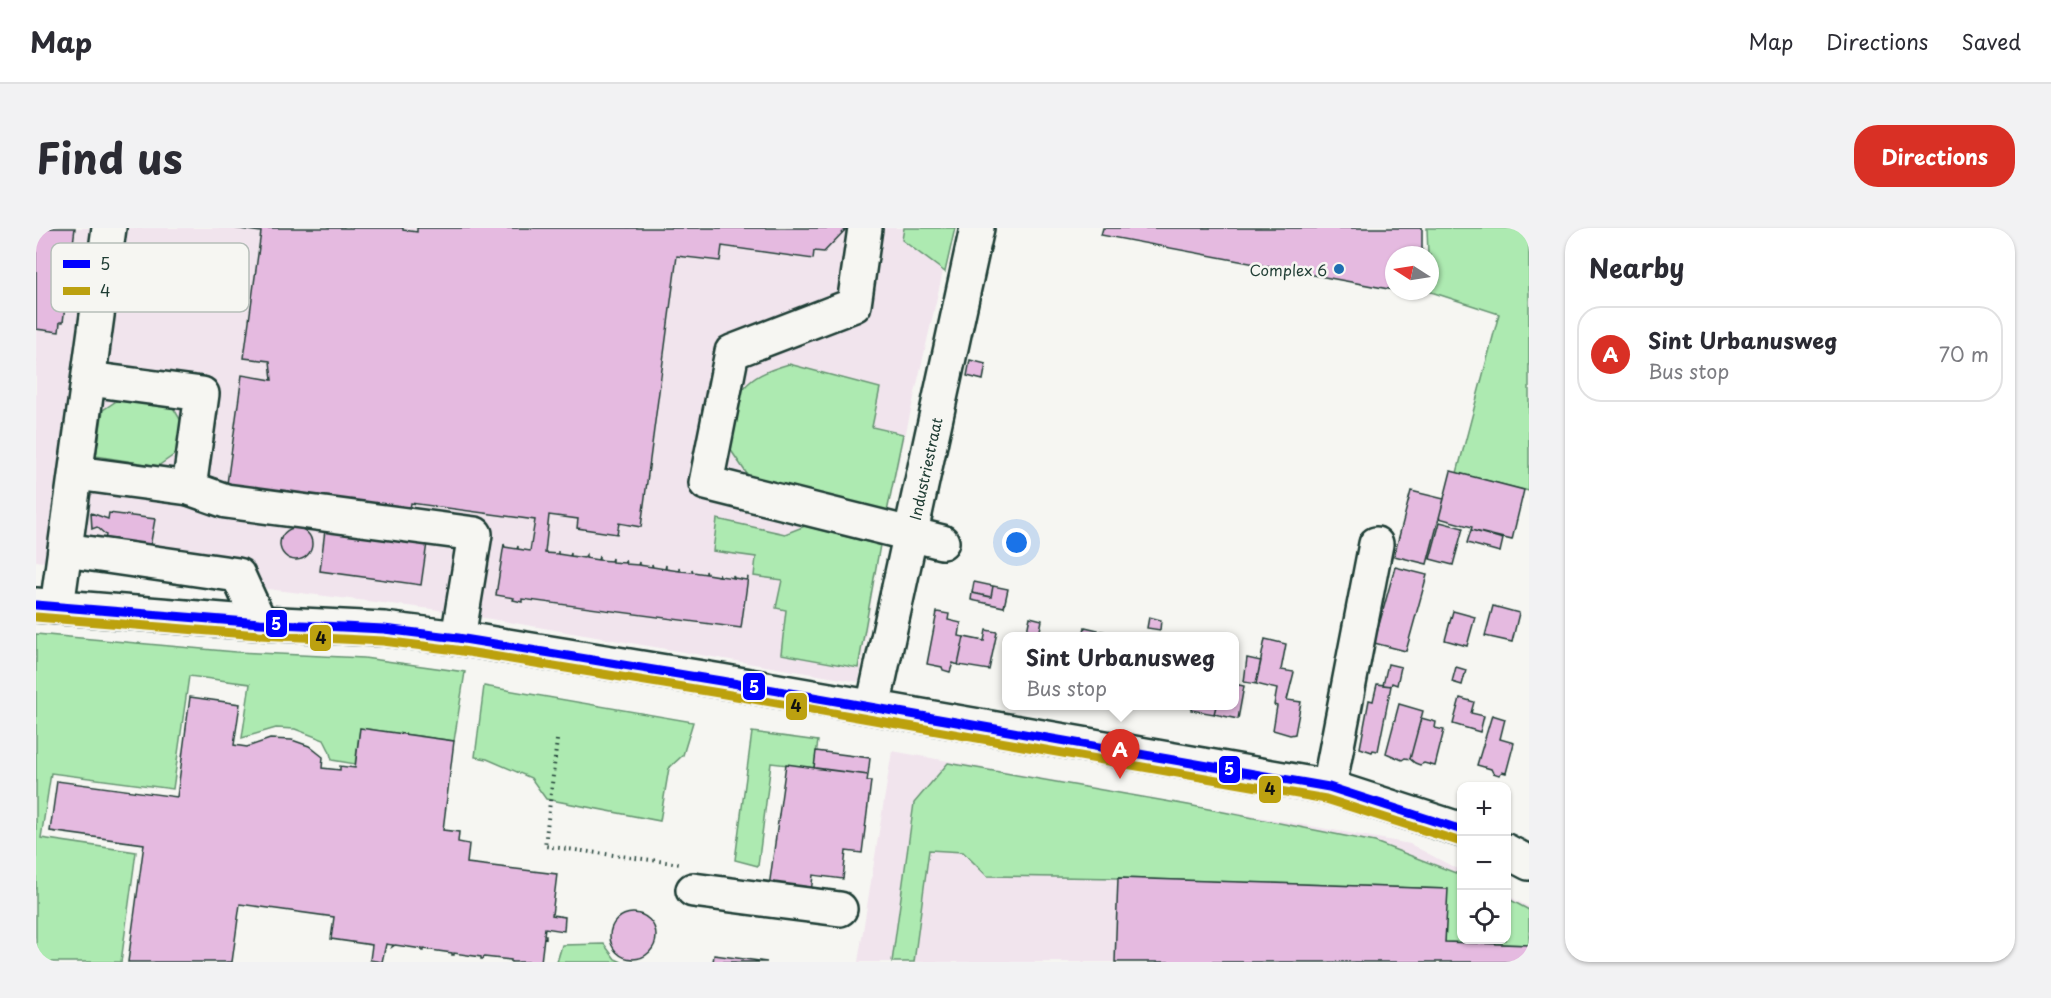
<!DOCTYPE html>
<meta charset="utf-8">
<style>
body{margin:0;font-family:"Playpen Sans",sans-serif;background:#f2f2f3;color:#2b2b33}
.controls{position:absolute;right:18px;bottom:18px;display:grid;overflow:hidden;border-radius:12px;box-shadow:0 2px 4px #0004}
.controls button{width:54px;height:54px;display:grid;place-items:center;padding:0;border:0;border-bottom:2px solid #e1e1e2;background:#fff;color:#2b2b33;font:30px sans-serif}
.compass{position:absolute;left:1349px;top:18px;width:54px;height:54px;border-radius:50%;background:#fff;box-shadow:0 2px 4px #0004;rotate:282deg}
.you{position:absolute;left:981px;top:315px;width:21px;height:21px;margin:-15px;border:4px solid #fff;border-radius:50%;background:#1a73e8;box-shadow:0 0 0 9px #1a73e833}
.badge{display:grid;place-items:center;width:39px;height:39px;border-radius:50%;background:#d93025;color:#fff;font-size:20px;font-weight:700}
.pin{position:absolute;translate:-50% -50px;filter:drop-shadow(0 2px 3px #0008)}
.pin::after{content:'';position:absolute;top:32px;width:21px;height:18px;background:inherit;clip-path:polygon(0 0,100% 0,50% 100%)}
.popup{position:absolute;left:966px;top:404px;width:237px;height:78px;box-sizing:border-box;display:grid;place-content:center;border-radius:12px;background:#fff;filter:drop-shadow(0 2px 4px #0005);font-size:20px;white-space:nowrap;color:#7c7c81}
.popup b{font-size:22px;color:#2b2b33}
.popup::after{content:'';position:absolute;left:50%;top:100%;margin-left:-12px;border:12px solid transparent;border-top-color:#fff}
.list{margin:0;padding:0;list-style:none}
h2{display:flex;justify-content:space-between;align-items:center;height:78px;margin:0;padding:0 24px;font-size:26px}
h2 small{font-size:20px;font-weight:400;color:#7c7c81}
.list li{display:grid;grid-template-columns:39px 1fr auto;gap:18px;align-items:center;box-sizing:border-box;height:96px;margin:0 12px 12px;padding:0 12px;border:2px solid #e1e1e2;border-radius:24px}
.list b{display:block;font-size:22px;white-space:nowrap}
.list p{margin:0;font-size:20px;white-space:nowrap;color:#7c7c81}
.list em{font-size:20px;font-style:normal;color:#7c7c81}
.icon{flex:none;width:33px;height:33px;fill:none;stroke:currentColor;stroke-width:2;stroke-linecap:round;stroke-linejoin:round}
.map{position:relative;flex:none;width:1493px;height:734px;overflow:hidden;border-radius:24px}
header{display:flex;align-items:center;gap:36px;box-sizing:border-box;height:84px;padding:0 30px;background:#fff;border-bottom:2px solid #e1e1e2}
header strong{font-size:28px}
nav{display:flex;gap:33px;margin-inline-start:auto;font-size:21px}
.intro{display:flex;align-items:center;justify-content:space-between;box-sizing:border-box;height:144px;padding:0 36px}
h1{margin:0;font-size:42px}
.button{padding:15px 27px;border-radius:24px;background:#d93025;color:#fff;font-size:21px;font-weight:700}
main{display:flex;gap:36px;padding:0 36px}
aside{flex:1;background:#fff;border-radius:24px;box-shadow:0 2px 4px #0004}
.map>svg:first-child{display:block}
.built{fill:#f1e4ed}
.green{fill:#adeab1;stroke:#669472;stroke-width:1.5}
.building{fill:#e5bae0;stroke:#1f3d34;stroke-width:1.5}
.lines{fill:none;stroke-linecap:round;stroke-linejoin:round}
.minor-casing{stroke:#1f3d34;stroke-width:38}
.path{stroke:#1f3d34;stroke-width:4;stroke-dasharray:1.5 4.5;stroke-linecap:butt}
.minor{stroke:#f6f6f2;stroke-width:33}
.bus-1-casing{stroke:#f6f6f2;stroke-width:14}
.bus-2-casing{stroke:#f6f6f2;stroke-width:14}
.bus-1{stroke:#00f;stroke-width:9}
.bus-2{stroke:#bca110;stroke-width:9}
.poi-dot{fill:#1f6fb2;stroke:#f6f6f2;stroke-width:2}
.labels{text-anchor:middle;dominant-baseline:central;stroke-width:5;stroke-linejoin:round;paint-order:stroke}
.poi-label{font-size:15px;fill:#1f3d34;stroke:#f6f6f2;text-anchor:end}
.street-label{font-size:15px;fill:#1f3d34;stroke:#f6f6f2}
.key{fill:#f6f6f2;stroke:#b6beb9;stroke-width:1.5}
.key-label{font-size:16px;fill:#1f3d34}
.line-badge{stroke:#f6f6f2;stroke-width:2}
.badge-label{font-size:16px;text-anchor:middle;font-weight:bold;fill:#fff}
.pale-badge-label{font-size:16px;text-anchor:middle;font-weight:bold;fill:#111}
</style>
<header>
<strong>Map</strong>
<nav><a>Map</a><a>Directions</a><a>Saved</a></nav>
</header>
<div class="intro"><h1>Find us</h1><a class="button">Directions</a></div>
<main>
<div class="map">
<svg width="1493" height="734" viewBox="0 0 1493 734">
<rect width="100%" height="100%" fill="#f6f6f2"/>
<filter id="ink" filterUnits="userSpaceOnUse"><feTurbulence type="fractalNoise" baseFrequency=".0167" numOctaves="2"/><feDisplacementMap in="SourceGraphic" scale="12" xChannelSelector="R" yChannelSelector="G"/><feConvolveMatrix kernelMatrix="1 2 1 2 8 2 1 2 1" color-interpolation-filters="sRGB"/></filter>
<g filter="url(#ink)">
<path class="built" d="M0,0H917L844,317L823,454L396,381L0,333Z
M856,523L1374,616L1425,643L1426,712H1470L1471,667L1493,679V734H822Z"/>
<path class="green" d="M868,0H919L909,44L866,12Z
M1391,0H1493V263L1421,245L1463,86L1392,63H1394V27H1392Z
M753,136L844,160L836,199L867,206L851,284L713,249L692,218C702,167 698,152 753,136Z
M91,166L135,176L148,198L145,222L122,238L60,228L67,182Z
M681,291L749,306L769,298L844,317L822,440L745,426L750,382L740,380L746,352L718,348L720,329L677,323Z
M0,406L200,424L328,430L429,444L418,513L324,500L319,536L296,532L293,522L288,512L259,501L240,500L206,510L214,456L153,448L137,561L15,545L5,610L100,624L85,734H0Z
M448,458L657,494L647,527L633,540L624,593L510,571L495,550L451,531L439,529Z
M716,504L782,513L778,540L735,535L722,638L699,632Z
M912,535L1152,577L1339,614L1425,647L1426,712H1470L1471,670L1493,682V717L1409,714L1411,661L1082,650L951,648L927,624L893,622L878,734H856L878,575Z
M568,716L579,731L586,734H521L526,717Z"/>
<path class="building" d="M0,0H39L27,94H24L23,104L0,101Z
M197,0H367V2L381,4V0H808L810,1L788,24L778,23L777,31L686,18L684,33L641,28L605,299L583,295L581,306L541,300L542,291L513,287L509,325L522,326V323V326L534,328L535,325V328L548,330L550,327V330L562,332L563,328V332L575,333L576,330V334L589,335V332L590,336L602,337L603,334V337L616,339V336L617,339L629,341L630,337V341L643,343V339L644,343L656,344V341L657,344L670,346V343L671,346L683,348V345L684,348L697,350V347L698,350L710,352L712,349L705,400L486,371V374L477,372L478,370L460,367L468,316L469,319L481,321L482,318V321L494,323L499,292L375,275L373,287L190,263L206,147L236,152L234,133L208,130L225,4Z
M1067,0H1386V27H1358V62L1065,7Z
M934,132L950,136L947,152L931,148Z
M1415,243L1488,262L1476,312L1435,302L1436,299L1403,290Z
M1375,263L1408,271L1391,336L1358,328Z
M55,285L72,291L73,285L119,291L114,319L69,313L70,307L61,299L56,301Z
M1404,294L1427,300L1417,337L1394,331Z
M244 316a16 16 0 1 1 32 0a16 16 0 1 1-32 0Z
M289,302L391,315L385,357L284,343Z
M1435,302L1467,311L1464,324L1431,315Z
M1359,339L1391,347L1370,423L1338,415Z
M938,354L957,358L955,369L936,365Z
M957,358L972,361L968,379L935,372L936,365L955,369Z
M1457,378L1483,385L1476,414L1449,408Z
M1417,383L1439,389L1431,418L1409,412Z
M901,384L913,386L912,392L925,395L923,408L928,409L922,437L917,435L914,444L907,442L906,439L891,436Z
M994,389L1006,392L1003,408H990Z
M1113,389L1125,392L1124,402L1111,400Z
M1049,399L1062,402L1060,408H1047Z
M950,402L961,404L953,442L922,437L928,409L948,413Z
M1065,403L1078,405L1077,408H1064Z
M1229,411L1250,416L1245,442L1258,444L1251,472L1265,474L1259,506L1254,507L1237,502L1241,478L1238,477L1241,461L1220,456Z
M1211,430L1225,433L1220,456L1208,454Z
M1352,436L1365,439L1361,457L1356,455L1355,458L1347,457Z
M1420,439L1430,442L1426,457L1416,454Z
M1198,456L1208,458L1202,491L1178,486L1180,478H1198Z
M1341,456L1355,458L1342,523L1337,522L1336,524L1324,520L1333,472L1337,473Z
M154,469L204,476L198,517L211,519L234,511L256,512L273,518L287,529L286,540L304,542V538L319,540L324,500L418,513L407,602L423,604L422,614L433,616L431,635L521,646L516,687L529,689L528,703L509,700L508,707H510V710L508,709L505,734H475V732L448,729L447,731H445V729L418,725V727H416V725L388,721V723H386V721L359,717L356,719L357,717L350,716L346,734L334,732L336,717L295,711L298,689L204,676L196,734H92L108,616L14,603L21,553L141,569Z
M1424,470L1438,474L1435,485L1448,488L1444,504L1417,496Z
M1363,476L1387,483L1374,531L1369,530L1366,532L1350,525Z
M1156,478H1180L1178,486L1155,482Z
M1456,487L1469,491L1464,511L1478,515L1470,545L1466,544L1463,547L1457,545L1455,541L1441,537Z
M1385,490L1400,494L1399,500L1408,502L1399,538L1388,535L1384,537L1379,535L1374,531Z
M780,523L834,530L832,547L778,540Z
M750,536L832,547L831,553H835L826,625L810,623L807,651L777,647L775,665L733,659Z
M1082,650L1412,661L1409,714L1493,717V734H1079Z
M574 708a23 23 0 1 1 46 0a23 23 0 1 1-46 0Z
M678,727L731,734H677Z"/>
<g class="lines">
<g class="minor-casing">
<g id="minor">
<path d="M829,0L818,77L696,124L670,255L906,314"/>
<path d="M53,151L166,166L153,260"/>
<path d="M40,245L153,260L190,273L439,306L422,410"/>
<path d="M29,322L202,347L224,395"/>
<path d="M0,377L224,395L348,401L422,410L685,453L1293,559L1426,602"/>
<path d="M21,379L73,0"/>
<path id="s1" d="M837,479L941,0"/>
<path d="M1293,559L1340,316"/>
<path d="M1470,623L1493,635"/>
<path d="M657,662L804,681"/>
</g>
</g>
<path class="path" d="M521,512L509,618L645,636"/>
<use href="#minor" class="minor"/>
<g class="bus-1-casing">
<path id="bus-1" d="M0,377L224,395L348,401L422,410L685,453L1293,559L1426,602"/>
</g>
<g class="bus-2-casing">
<path id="bus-2" d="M0,389L223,407L347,413L420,422L683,465L1290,571L1422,613"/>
</g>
<use href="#bus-1" class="bus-1"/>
<use href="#bus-2" class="bus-2"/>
</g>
</g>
<circle class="poi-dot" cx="1303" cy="41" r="6"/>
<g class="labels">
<g class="poi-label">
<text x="1291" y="41">Complex 6</text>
</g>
<g class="street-label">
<text stroke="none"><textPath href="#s1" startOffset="244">Industriestraat</textPath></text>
</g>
</g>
<rect x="15" y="15" width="198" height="69" rx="9" class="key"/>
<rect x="27" y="32" width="27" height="8" fill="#00f"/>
<rect x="27" y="59" width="27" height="8" fill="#bca110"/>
<g class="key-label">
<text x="64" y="42">5</text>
<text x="64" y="69">4</text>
</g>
<g class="line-badge">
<rect x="229" y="381" width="23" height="29" rx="6" fill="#00f"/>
<rect x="273" y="396" width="23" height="28" rx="6" fill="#bca110"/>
<rect x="706" y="444" width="24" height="29" rx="6" fill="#00f"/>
<rect x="749" y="464" width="23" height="29" rx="6" fill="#bca110"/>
<rect x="1182" y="527" width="23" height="29" rx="6" fill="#00f"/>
<rect x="1222" y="547" width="24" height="29" rx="6" fill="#bca110"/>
</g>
<g class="badge-label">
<text x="240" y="402">5</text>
<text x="718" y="465">5</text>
<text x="1193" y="547">5</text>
</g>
<g class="pale-badge-label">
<text x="285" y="416">4</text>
<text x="760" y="484">4</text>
<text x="1234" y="567">4</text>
</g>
</svg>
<div class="controls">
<button>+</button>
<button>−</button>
<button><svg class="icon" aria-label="locate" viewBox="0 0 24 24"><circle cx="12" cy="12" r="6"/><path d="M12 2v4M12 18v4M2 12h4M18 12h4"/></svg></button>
</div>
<svg class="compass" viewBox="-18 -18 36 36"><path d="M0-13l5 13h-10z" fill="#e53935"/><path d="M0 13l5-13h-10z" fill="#7c7c81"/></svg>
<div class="you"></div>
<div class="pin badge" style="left:1084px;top:551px">A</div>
<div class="popup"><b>Sint Urbanusweg</b>Bus stop</div>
</div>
<aside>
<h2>Nearby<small></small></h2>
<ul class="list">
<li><span class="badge">A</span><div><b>Sint Urbanusweg</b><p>Bus stop</p></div><em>70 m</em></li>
</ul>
</aside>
</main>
